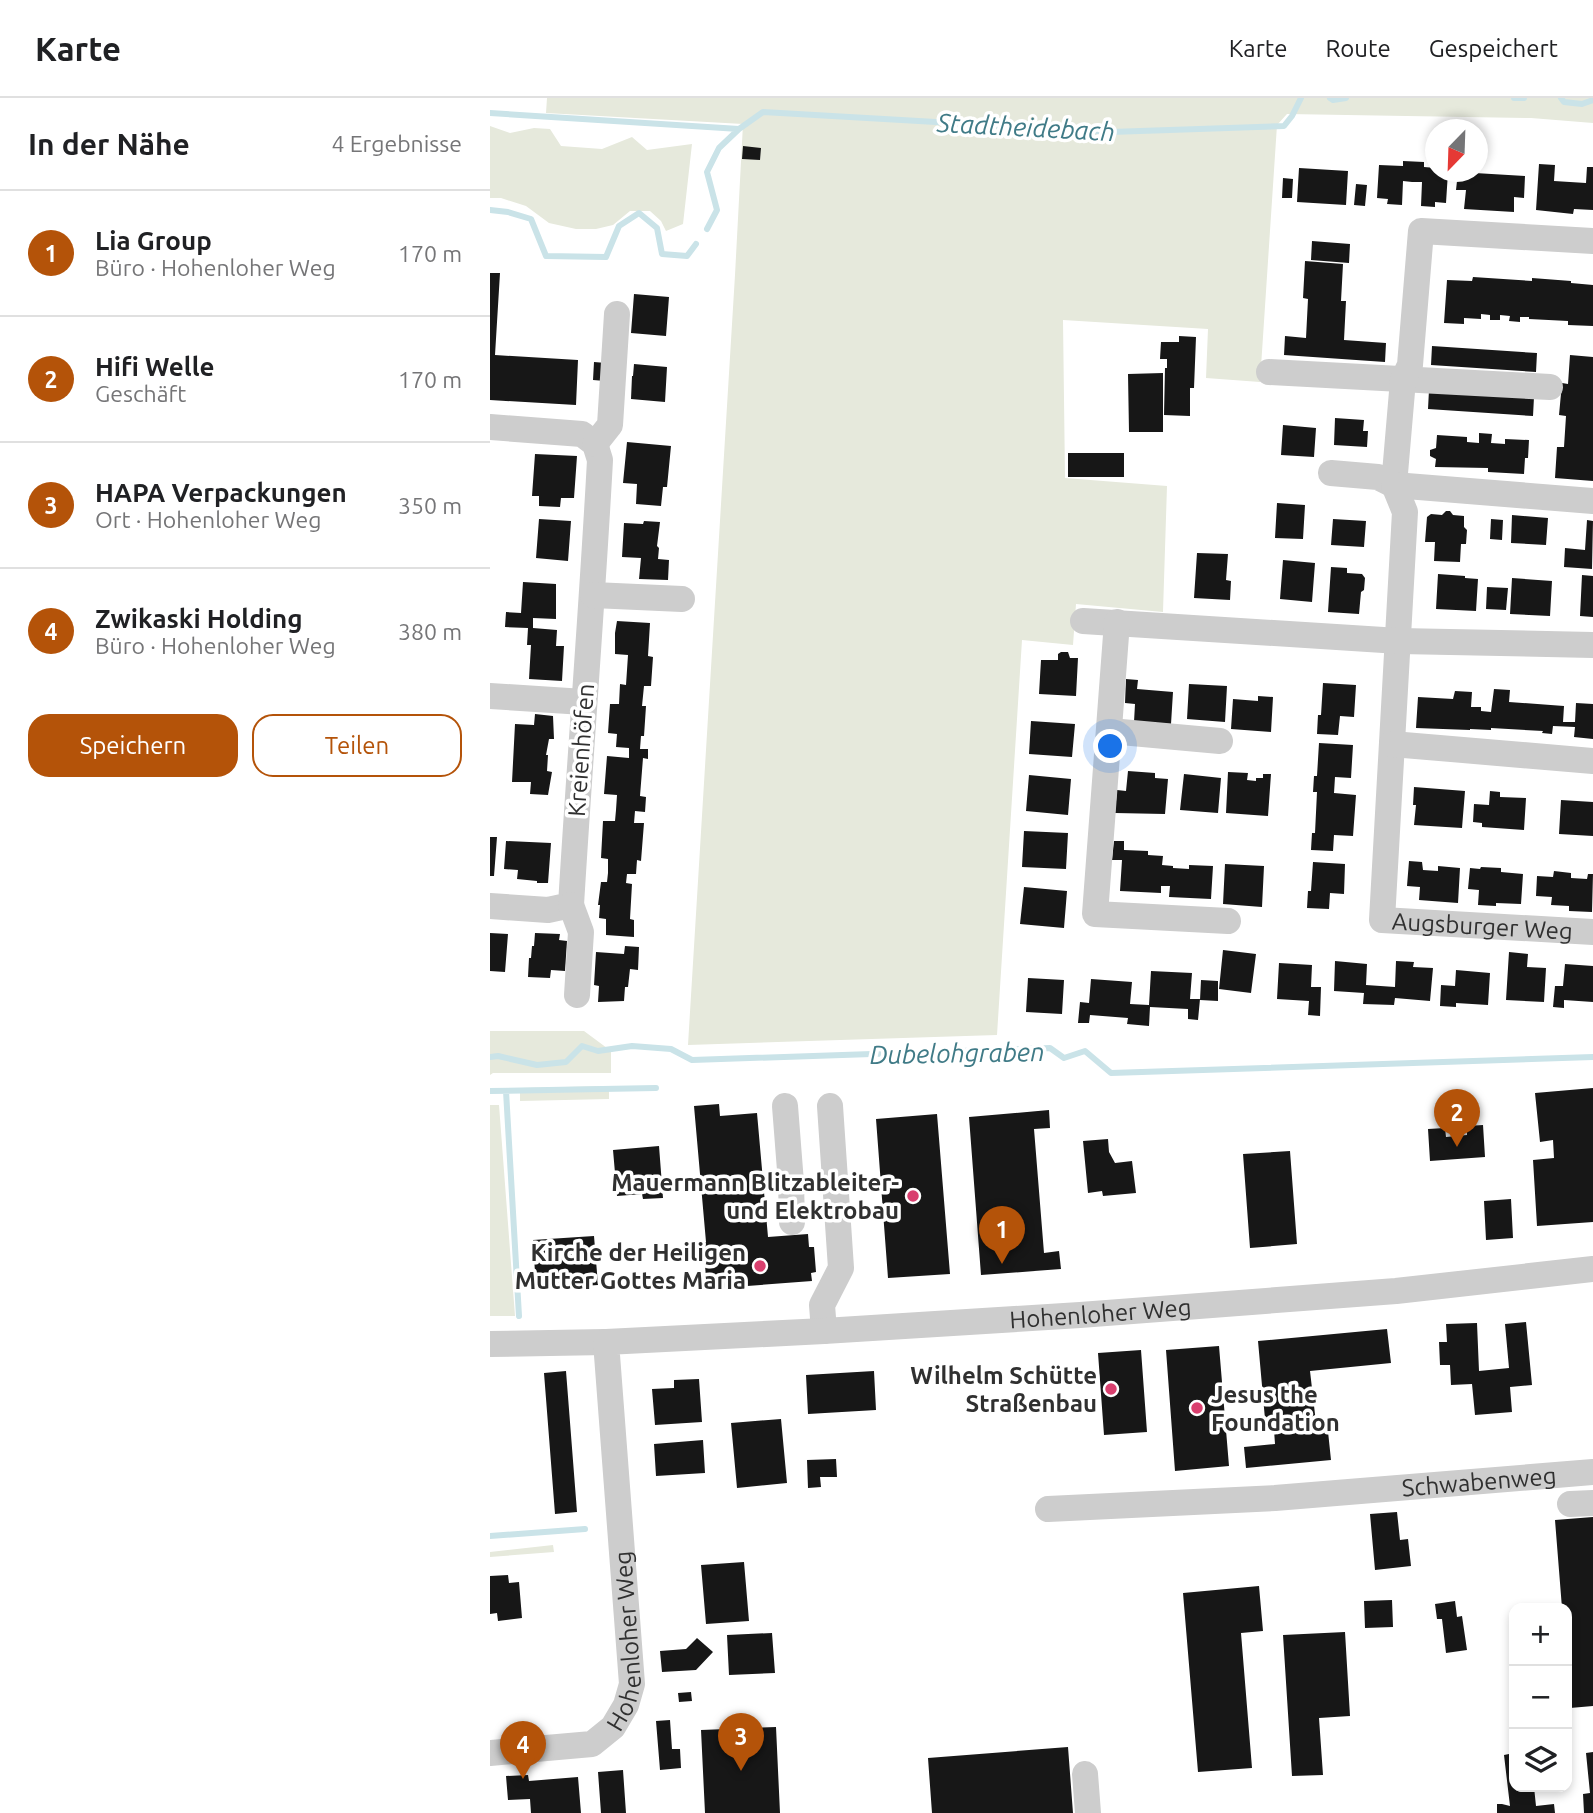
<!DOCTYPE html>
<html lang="de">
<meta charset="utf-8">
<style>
body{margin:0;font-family:Ubuntu,sans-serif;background:#f6f6f6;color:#202124}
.controls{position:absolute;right:21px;bottom:21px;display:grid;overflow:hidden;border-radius:14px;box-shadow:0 4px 10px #0003}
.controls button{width:63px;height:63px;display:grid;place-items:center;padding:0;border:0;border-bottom:2px solid #e0e0e0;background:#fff;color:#202124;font:35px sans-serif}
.compass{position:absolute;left:935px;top:21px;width:63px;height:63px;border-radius:50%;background:#fff;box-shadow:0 4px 10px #0003;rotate:203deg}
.you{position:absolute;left:621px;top:649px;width:24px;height:24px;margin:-18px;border:5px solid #fff;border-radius:50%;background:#1a73e8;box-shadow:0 0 0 10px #1a73e833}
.badge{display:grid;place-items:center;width:46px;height:46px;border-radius:50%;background:#b45309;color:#fff;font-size:23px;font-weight:700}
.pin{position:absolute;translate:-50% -58px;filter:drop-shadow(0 2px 4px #0008)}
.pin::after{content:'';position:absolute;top:37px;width:24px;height:21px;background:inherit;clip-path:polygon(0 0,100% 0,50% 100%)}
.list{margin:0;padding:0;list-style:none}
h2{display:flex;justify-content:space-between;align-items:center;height:91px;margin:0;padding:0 28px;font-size:30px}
h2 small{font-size:23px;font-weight:400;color:#757577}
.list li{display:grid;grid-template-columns:46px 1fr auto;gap:21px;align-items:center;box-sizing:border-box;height:126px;padding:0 28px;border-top:2px solid #e0e0e0}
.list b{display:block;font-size:26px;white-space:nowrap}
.list p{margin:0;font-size:23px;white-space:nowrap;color:#757577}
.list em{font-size:23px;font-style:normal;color:#757577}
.actions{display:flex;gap:14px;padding:21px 28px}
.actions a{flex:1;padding:16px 0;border:2px solid #b45309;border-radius:21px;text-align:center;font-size:24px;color:#b45309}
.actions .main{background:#b45309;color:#fff}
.icon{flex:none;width:38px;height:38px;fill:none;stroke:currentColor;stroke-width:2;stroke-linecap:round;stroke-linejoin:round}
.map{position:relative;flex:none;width:1103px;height:1715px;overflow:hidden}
header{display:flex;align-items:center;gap:42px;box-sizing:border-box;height:98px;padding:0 35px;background:#fff;border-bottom:2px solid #e0e0e0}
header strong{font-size:33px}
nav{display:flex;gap:38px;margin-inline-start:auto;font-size:24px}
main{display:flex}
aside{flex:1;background:#fff}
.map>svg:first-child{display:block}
.green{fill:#e6e9dc}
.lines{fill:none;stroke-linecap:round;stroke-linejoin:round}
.stream{stroke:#cae3e8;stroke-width:6}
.building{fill:#171717}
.minor{stroke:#cdcdcd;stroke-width:26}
.poi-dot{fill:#d93f6e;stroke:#fff;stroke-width:2.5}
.labels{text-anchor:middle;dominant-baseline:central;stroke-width:7;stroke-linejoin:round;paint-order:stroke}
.street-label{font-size:24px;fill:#303030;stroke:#fff}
.poi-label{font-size:24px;font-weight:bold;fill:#303030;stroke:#fff;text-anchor:end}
.water-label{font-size:26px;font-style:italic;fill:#407b87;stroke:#fff}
</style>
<header>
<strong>Karte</strong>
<nav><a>Karte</a><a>Route</a><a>Gespeichert</a></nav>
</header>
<main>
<aside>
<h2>In der Nähe<small>4 Ergebnisse</small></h2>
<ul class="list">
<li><span class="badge">1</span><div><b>Lia Group</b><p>Büro · Hohenloher Weg</p></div><em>170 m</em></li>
<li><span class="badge">2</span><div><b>Hifi Welle</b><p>Geschäft</p></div><em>170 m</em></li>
<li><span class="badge">3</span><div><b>HAPA Verpackungen</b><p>Ort · Hohenloher Weg</p></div><em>350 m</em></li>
<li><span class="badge">4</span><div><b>Zwikaski Holding</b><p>Büro · Hohenloher Weg</p></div><em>380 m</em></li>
</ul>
<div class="actions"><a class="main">Speichern</a><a>Teilen</a></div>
</aside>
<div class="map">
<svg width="1103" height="1715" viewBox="0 0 1103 1715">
<rect width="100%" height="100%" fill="#fff"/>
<path class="green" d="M57,0H1103V25L1041,20L797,16L787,27L770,284L716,280L718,231L573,222L575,380L677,388L673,514L586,506L583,547L532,542L507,937L198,947L245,177L253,26L56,15Z
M0,28L20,35L44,30L60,31L71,48L112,51L142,39L157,52L202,46L193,126L176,133L171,123L160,113H140L123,127L106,131H86L59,125L36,108L11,100H0Z
M0,933H94L121,953V975H3L0,977Z
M119,988V1001L30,1003V990Z
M0,1007H9L25,1218H0Z
M63,1447L64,1454L0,1459V1454Z"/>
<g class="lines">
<path class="stream" d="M840,0L843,2L856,0
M1024,0H1034
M1071,0L1074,4L1092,6L1103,2
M0,15L249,31L273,14L621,34L794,28L802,18L811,0
M0,112L18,114L41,121L56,158L116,159L129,128L149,115L167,130L172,156L197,158L206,146
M217,131L227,112L217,74L229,50L249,31
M0,959L8,958L47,967L76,964L92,948L108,953L142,948L181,951L202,962L560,950L574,960L595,953L621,975L1103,959
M0,993L166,990
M16,993L29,1218
M0,1438L95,1431"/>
</g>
<path class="building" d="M253,48L271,50L270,62L252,61Z
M913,63L934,64V69L946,70V74H958L956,105L945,104V109L931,108L932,84H922L913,83L912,107L897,106L898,101L887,100L889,67L913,68Z
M1049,66L1065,67L1064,83L1096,85L1097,69H1103V112L1084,111L1083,116L1046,112Z
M809,70L858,73L856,107L807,104Z
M968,74L1035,78L1034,100L1024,99V114L974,111L976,92H966Z
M793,80L803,81L802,100H792Z
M866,86L877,87L875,108L864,107Z
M822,143L860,146L859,165L821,162Z
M815,163L853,166L851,203H856L854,242L896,245L895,264L794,257L795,238L816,240L818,201L813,200Z
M0,175H10L5,257L88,262L86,307L0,302Z
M983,179L1042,183V180L1081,183V185L1103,187V228L1078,227V223L1039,221V219H1030V224L1019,223L1020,218L1010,217V222H1000V217L991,216V221L974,220V226L954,225L957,182L982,183Z
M144,196L179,199L176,238L141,235Z
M689,238L706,239L704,290H700V318L674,317L675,270H677V261H670L671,244H689Z
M942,248L1047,255L1046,274L941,267Z
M1080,257L1103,259V383L1065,380L1067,349H1074L1076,318L1069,317L1072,285L1078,286Z
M104,264L116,265L115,283L103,282Z
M144,266L177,269L175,304L141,301L142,278H143Z
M673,275V334H639L638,276Z
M939,292L1044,299L1043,318L938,311Z
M845,320L874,322L873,333H878L877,349L844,347Z
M793,327L826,330L824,359L791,357Z
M989,335L1002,336L1001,345L1015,346V341L1039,342L1038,360H1035L1034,376L998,374V370L945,369L946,361L940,358V352L946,350L947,337L977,339V344L989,345Z
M137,344L181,348L177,389H173L171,408L146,406L147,386L133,385Z
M578,355H634V379H578Z
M45,356L87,358L84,400H71L70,409L49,408V398H42Z
M787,405L815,407L813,441L785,440Z
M956,413H960L963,417L974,418V429L977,432L976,446H971L970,464L944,463L945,444H935L937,419L941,416L952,417Z
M1022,417L1058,420L1056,447L1021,445Z
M49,421L81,423L78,463L46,460Z
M843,421L876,423L874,449L841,447Z
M1001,421L1013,422L1012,442L1000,441Z
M1097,422L1103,423L1102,471L1074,469L1075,450L1095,452Z
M154,423L170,424L167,448L169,450L168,461L179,462L178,482L149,481L151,460L132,459L134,425L153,426Z
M707,455L738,456L736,482L741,483L740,502L704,500Z
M793,462L825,465L822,504L790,501Z
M841,469L857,470V475L872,476L875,480L874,492L871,494L869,516L838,514Z
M948,476L975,478V480L988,481L986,513L946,511Z
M1092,477L1103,478V519L1090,518Z
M1022,480L1062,483L1060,518L1020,516Z
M33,484L66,486V521L43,520V530L67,532L66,548H74L72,583L39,581L41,547H37L38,530L15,529L16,514L31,515Z
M997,489L1018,490L1016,512L996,511Z
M127,523L160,525L158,558L163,559L161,588H154L152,608H156L154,638H151L150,651H158V661L153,660L150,698L156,699L155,714L145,713L144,725H154L151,763L147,762L146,776H137L136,785L142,786L140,821L144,822V839L116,837V821L109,820L110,807H108L111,784H117L118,775V761L111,760L113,723H125L126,712L127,697L114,696L117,658L139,660V650L126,649L127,636L118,635L120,606H129L130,586L136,587L138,557L125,556V535Z
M571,554H578L580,560H588L586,598L549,596L551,562H568V556Z
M636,581L648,582L647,591L683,594L681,626L644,624L645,606L635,605Z
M833,585L866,587L864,619L850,618L848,637L827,636L828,617H831Z
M699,586L737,588L735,624L697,621Z
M1004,591L1020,592L1019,604L1074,608L1073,624H1085L1086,605L1103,606V641L1084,639L1085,629L1063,628L1062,636L1052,635L1053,633L1001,630V632L980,631V632L926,630L928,599L963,601L965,593L982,594L981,609H991V613L1001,614Z
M768,598L783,599L781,634L741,631L743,601L768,603Z
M45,616L63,618L64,641H59L56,657H58L57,673L62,674L58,697L40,696L41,684H22L25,626L44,627Z
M541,623L585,626L582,659L539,656Z
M829,645L863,647L861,680L845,679L844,695L866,697L863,738L844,737L843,753L821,752L822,735H825L827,694H823L824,678H827Z
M638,673L665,675V680L678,681L675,716L625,715L627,692L636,693Z
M738,674L758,675L757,682L766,683V680H773V676H781L778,718L736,715Z
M694,676L731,680L728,715L690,712Z
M539,677L581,681L578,717L536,713Z
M924,689L975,693L972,730L924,727L926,707H923Z
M1000,693L1010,694V699L1036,700L1034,732L992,729V725L983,724L984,706L999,707Z
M1071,702L1103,704V738L1069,736Z
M534,733L578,735L576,771L532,769Z
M0,739H7L4,778H0Z
M16,743L61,745L58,785H47V783L27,781L28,772L14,771Z
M624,743H634V752L658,753V757L673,758L672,767L683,768V770L699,771V767L723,768L721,801L679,799L680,788H671V795L630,793L632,762H622Z
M919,763L932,764L933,772L948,773V768L970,770L968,805L929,802L930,789L917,788Z
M823,764L855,766L854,796L840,795L839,811L817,810L818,793H821Z
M735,766L774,768L772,809L733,806Z
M991,769L1011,770V774L1033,776L1031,806L1006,805V808L988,807L989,792L978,791L980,770L990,771Z
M1064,773L1081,775V780L1097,781L1098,776H1103L1102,814L1079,813V808L1061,807L1062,799L1046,798L1047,778L1063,779Z
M534,789L577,793L574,830L530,826Z
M0,835L18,836L15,874L0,873Z
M45,835L70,836L69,842L77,843L75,873L61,872L60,880L38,879L39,860H41L42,848H44Z
M135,848L149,849L148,872L140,871L138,889H135L134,903L108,904L109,888L104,887L106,854L134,856Z
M733,852L766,856L761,895L729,891Z
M1019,854L1038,856L1037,869L1056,870L1054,904L1016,902Z
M845,863L877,866L876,887L905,889L906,863L924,864L923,869L943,870L940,903L905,900L904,907L873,906L874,895L844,893Z
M789,865L822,867L821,889H831L830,918L818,917L819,903L787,901Z
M1075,866L1103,868V904L1074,902V910L1063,909L1065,888H1073Z
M966,872L1000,875L998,907L966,905V909L950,908L951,887L965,888Z
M661,873L702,875L700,901H710L708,922L698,921V911L660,909L659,928L637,926L638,920L600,917L599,925H588L590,904L599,905L601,881L642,884L640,906L659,907Z
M538,880L574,882L572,916L536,914Z
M711,882L728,883V903L710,902Z
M1103,990V1124L1047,1128L1043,1062L1064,1060L1063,1042L1050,1044L1045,995Z
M229,1006L230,1018L267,1015L278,1139L318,1136L319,1149H324L326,1174L321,1175L322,1183L217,1191L213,1144H216L204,1008Z
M559,1012L560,1030L544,1031L554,1155L569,1153L571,1171L491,1177L479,1019Z
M447,1016L460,1176L398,1180L386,1021Z
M993,1027L995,1059L940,1063L938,1031L955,1030L956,1039L977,1037V1028Z
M618,1041L619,1054L625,1065L642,1063L646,1095L613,1098L612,1093L598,1095L593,1043Z
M169,1048L173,1100L153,1101L152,1096L127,1098L123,1052Z
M800,1053L807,1146L760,1150L753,1056Z
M1021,1101L1023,1140L996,1142L994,1103Z
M104,1138L108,1187L46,1191L43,1142Z
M1036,1224L1042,1287L1020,1289L1022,1314L985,1317L982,1286L961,1287L960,1267H950L949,1244H957L956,1226L987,1225L989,1273L1019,1270L1015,1226Z
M897,1231L901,1265L820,1273L826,1325L837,1324L841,1362L756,1370L754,1349L785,1346L783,1318L775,1321L768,1243Z
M729,1248L739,1368L685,1373L676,1252Z
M651,1252L657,1334L614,1337L608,1255Z
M76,1273L87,1414L65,1416L54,1275Z
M384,1273L386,1312L318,1316L316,1277Z
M209,1281L212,1324L165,1327L162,1291L184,1290V1282Z
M291,1321L297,1385L247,1390L241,1325Z
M213,1342L215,1375L166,1378L164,1346Z
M346,1361L347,1379H330L331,1389L318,1390L317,1362Z
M907,1414L910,1442L918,1441L921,1468L885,1472L880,1416Z
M1103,1419V1608L1080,1610L1077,1568V1510H1072L1065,1422Z
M254,1464L259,1523L216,1526L211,1467Z
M18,1477L19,1485L29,1484L32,1520L8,1523L7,1515L0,1516V1478Z
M769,1488L773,1533L751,1535L762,1670L708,1674L693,1495Z
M902,1502L903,1529L875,1530L874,1503Z
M965,1503L967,1519L972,1518L977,1552L956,1555L952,1521H947L945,1506Z
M855,1534L860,1618L829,1620L833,1677L802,1678L793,1537Z
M282,1535L285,1575L239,1577L237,1537Z
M207,1540L223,1554L206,1572L172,1574L170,1553L196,1551Z
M201,1594L202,1603L189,1604L188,1595Z
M180,1622L182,1651H190L191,1670L170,1672L166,1623Z
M286,1629L290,1715H215L211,1632Z
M578,1649L583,1715H442L438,1660Z
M1103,1654V1715H1094L1093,1696L1100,1695L1096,1655Z
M1024,1655V1689H1044L1046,1708L1064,1706L1065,1715H1007V1706H1012L1020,1708L1014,1657Z
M133,1672L136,1715H111L108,1674Z
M38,1677L39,1683L88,1679L91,1715H41L40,1701L18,1702L16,1678Z"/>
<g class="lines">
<g class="minor">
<path d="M779,274L1060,289"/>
<path d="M0,329L92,336L105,346L110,362C102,510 90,658 81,807L58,812L0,808"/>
<path d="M105,346L120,327L127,216"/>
<path d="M841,375L888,379L904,387L913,282L920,267L931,133L1103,143"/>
<path id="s1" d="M1103,403L904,387L915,414L892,822L1103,834"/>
<path d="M103,497L192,501"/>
<path d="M593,523L909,543L1103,547"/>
<path d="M627,524L605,816L738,823"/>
<path d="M0,598L94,604"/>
<path d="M620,633L730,643"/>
<path d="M902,646L1103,663"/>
<path d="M81,807L91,834L87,897"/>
<path d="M295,1008L301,1085L302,1124"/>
<path d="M334,1233L332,1207L351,1170L340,1008"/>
<path d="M0,1246L116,1244"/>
<path d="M1080,1406L1103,1405"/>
<path id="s2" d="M558,1411L785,1400L1103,1374"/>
<path id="s3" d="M0,1655L102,1646L123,1629L136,1607L142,1586L116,1244L334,1233L590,1217L906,1193L1103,1171"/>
<path d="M595,1676L598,1715"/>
</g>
</g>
<g class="poi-dot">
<circle cx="423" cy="1098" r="7"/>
<circle cx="270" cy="1168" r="7"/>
<circle cx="621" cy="1291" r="7"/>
<circle cx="707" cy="1310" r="7"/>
</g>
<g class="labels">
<g class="street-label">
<text transform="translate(91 652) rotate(-86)">Kreienhöfen</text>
<text stroke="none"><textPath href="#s1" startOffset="738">Augsburger Weg</textPath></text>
<text stroke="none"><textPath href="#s3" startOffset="1015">Hohenloher Weg</textPath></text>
<text stroke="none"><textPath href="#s2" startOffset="432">Schwabenweg</textPath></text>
<text stroke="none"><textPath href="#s3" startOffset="219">Hohenloher Weg</textPath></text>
</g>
<g class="poi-label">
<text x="409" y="1084">Mauermann Blitzableiter-<tspan x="409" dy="28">und Elektrobau</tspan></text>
<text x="256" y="1154">Kirche der Heiligen<tspan x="256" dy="28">Mutter Gottes Maria</tspan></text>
<text x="607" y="1277">Wilhelm Schütte<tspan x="607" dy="28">Straßenbau</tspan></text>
<text x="721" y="1296" text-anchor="start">Jesus the<tspan x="721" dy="28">Foundation</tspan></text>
</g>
<g class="water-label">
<text transform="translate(536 29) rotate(3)">Stadtheidebach</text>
<text transform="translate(467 955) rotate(-1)">Dubelohgraben</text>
</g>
</g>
</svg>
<div class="controls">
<button>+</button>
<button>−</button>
<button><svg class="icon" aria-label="layers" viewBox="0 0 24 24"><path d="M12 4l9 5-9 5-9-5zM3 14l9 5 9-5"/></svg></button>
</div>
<svg class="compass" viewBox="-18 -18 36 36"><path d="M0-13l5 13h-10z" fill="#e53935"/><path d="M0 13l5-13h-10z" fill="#757577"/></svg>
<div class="you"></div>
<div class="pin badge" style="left:512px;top:1166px">1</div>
<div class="pin badge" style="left:967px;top:1049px">2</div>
<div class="pin badge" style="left:251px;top:1673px">3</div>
<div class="pin badge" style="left:33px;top:1681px">4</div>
</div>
</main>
